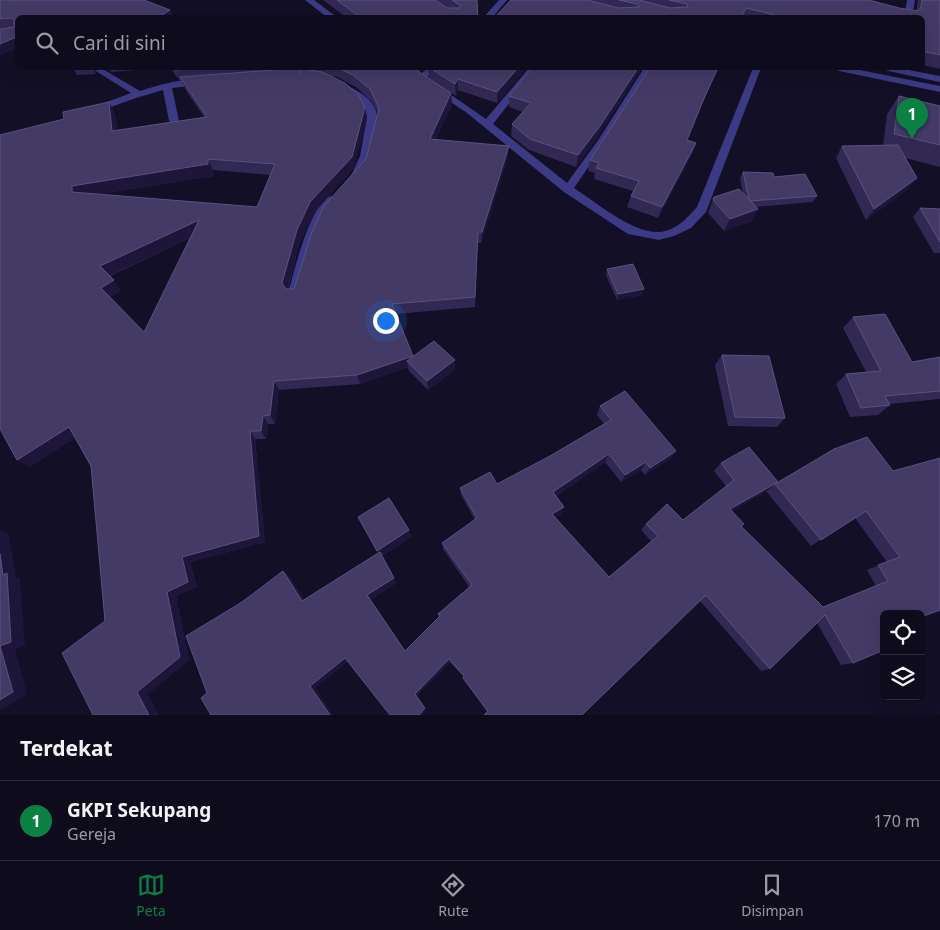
<!DOCTYPE html>
<html lang="id">
<style>
body{margin:0;font-family:"Noto Sans",sans-serif;background:#171425;color:#f1f3f6}
.controls{position:absolute;right:15px;bottom:15px;display:grid;overflow:hidden;border-radius:8px;box-shadow:0 5px 20px #0002}
.controls button{width:45px;height:45px;display:grid;place-items:center;padding:0;border:0;border-bottom:1px solid #2e2b3b;background:#0e0b1c;color:#f1f3f6;font:25px sans-serif}
.you{position:absolute;left:385px;top:320px;width:18px;height:18px;margin:-12px;border:4px solid #fff;border-radius:50%;background:#1a73e8;box-shadow:0 0 0 8px #1a73e833}
.badge{display:grid;place-items:center;width:32px;height:32px;border-radius:50%;background:#0b8043;color:#fff;font-size:16px;font-weight:700}
.pin{position:absolute;translate:-50% -41px;filter:drop-shadow(0 1px 2px #0008)}
.pin::after{content:'';position:absolute;top:26px;width:18px;height:15px;background:inherit;clip-path:polygon(0 0,100% 0,50% 100%)}
.list{margin:0;padding:0;list-style:none}
h2{display:flex;justify-content:space-between;align-items:center;height:65px;margin:0;padding:0 20px;font-size:21px}
h2 small{font-size:16px;font-weight:400;color:#9b9ba3}
.list li{display:grid;grid-template-columns:32px 1fr auto;gap:15px;align-items:center;box-sizing:border-box;height:80px;padding:0 20px;border-top:1px solid #2e2b3b}
.list b{display:block;font-size:19px;white-space:nowrap}
.list p{margin:0;font-size:16px;white-space:nowrap;color:#9b9ba3}
.list em{font-size:16px;font-style:normal;color:#9b9ba3}
.icon{flex:none;width:28px;height:28px;fill:none;stroke:currentColor;stroke-width:2;stroke-linecap:round;stroke-linejoin:round}
.map{position:relative;flex:none;width:940px;height:715px;overflow:hidden}
.search{position:absolute;background:#0e0b1c;box-shadow:0 5px 20px #0002;left:15px;right:15px;top:15px;height:55px;display:flex;align-items:center;gap:12px;box-sizing:border-box;padding:0 18px;border-radius:8px;color:#9b9ba3;font-size:19px}
.sheet{height:145px;background:#0e0b1c}
nav{display:flex;justify-content:space-around;align-items:center;box-sizing:border-box;height:70px;border-top:1px solid #2e2b3b;background:#0e0b1c;font-size:14px;color:#9b9ba3}
nav a{display:grid;justify-items:center;gap:2px}
nav .on{color:#0b8043}
.map>svg:first-child{display:block}
.lines{fill:none;stroke-linecap:round;stroke-linejoin:round}
.minor{fill:#3d3a85;fill-rule:evenodd}
.wall{fill:#312854;fill-rule:evenodd}
.shaded-wall{fill:#1d163a}
.building{fill:#433a66;stroke:#5a527e;fill-rule:evenodd}
</style>
<div class="map">
<svg width="940" height="715" viewBox="0 0 940 715">
<rect width="100%" height="100%" fill="#130f26"/>
<g class="lines">
<path class="minor" d="M305,0H314L338,18H328Z
M499,0H507L492,18H483Z
M907,0H915L912,18H904Z
M91,68H101L140,91C152,87 194,74 204,82L199,85L172,88L179,121L174,124L169,121L163,90L136,98L97,112H91V108L131,93Z
M428,68H437L424,80H418V76Z
M529,68H537L493,124L567,183L599,139L644,68H652L605,143L574,188C597,203 632,233 659,232C676,231 687,218 697,207L753,68H761L706,212L691,228L674,236L659,240L628,234L564,192L467,113L433,90L435,88H441L486,119Z
M835,68H850L940,86V92L839,71Z
M884,68H898L940,76V82L888,71Z
M347,86C358,90 372,99 376,111C380,124 370,175 356,180L351,176L360,156L367,117C365,101 353,99 342,89Z
M331,196L336,200C316,233 309,252 301,290L299,293H291L289,290C294,271 311,202 331,196Z"/>
</g>
<path class="wall" d="M0,0L170,10L173,18H18V48L0,55V29L14,27L0,28Z
M323,0H477L478,18H347Z
M511,0H869L899,8L916,11L918,0H940V69L922,65V18H494Z
M73,68H93L96,74L77,75Z
M104,68H138V70L112,72Z
M170,68H301V70L315,71L314,68H426L420,72L452,105L436,139L508,157L481,243H477L475,307L396,314L413,356L455,370L428,390L409,371L408,367L360,384L279,390L275,424H268L266,439H255L265,542L190,562L197,587L176,596L189,660L147,694L159,715H93L105,621L91,466L75,438L29,467L115,114L117,130L204,117L185,89L182,81H180ZM331,76L337,77L356,87L371,101L378,113L366,159L294,289H288L300,241L314,213L354,168L367,119ZM213,170L270,175L257,207L100,194L213,176ZM190,238L144,332L110,297L121,290L110,276Z
M428,68H527L497,103L458,90L456,96L429,78Z
M532,68H642L597,138L576,167L529,150L511,136L512,124L523,112L509,107V96Z
M899,96L940,106V167L905,158L908,189L866,220L836,158L842,146H883L887,114Z
M700,108L687,140L696,143L692,154L658,218L627,207L631,196L633,191L594,179L595,173L588,171L590,160Z
M743,172L774,177L817,196L813,202L756,207L752,221L724,231L708,213L714,197L743,194L740,178Z
M920,208L940,209V253H934L913,217Z
M607,269L644,289L642,295L617,300L606,275Z
M853,317L912,362L940,357V399L889,404L890,405L878,415L850,417L836,384L846,374L866,372L843,328Z
M722,355L785,418L777,427L728,426L715,365Z
M600,406L676,451L670,459L645,475L641,470L621,482L605,462L556,496L564,507L561,514L555,517L609,577L651,541L641,530L646,524L683,520L726,486L714,471L721,463L776,483L867,437L921,614L853,663L841,665L817,623L770,669L761,671L700,601L487,712L464,680V677L450,662L416,696L426,710L422,715H390L348,661L315,688L333,715H211L207,693L242,602L283,571L289,576L304,600L378,553L358,517L409,530L411,537L382,556L396,583L370,600L405,651L439,617L438,614L469,587L443,549L442,543L475,520L461,495L460,488L497,484L550,456L604,424L597,415ZM768,490L766,491L811,546L855,518L887,562L867,570L876,586L823,607L741,526L732,511Z"/>
<path class="shaded-wall" d="M170,10L173,18H158Z
M14,38L18,44V48L0,55V44Z
M420,68H426L420,72Z
M518,68H527L497,103V92Z
M638,68H642L597,138L576,167L578,155Z
M718,68H719L700,108L683,151L705,96Z
M458,79V90L456,96L455,84Z
M451,93L452,105L431,150L430,139Z
M109,102L115,114L119,143L112,131Z
M365,107L367,119L354,168L314,213L300,241L286,294L282,283L297,230L310,202Z
M696,143L692,154L658,218L662,207Z
M509,146L508,157L481,243L482,232Z
M208,159L213,170V176L80,197L72,192V186Z
M917,178L908,189L866,220L874,209Z
M758,209L752,221L724,231L730,219Z
M199,220L205,231L108,276L100,266Z
M114,280L121,290L109,298L101,288Z
M644,289L642,295L617,300L618,294Z
M413,356L415,365L407,361L408,367L360,384L357,375Z
M455,360V370L428,390L427,381Z
M274,381L279,390L275,424L270,415Z
M263,416L268,424L266,439L261,431Z
M69,427L80,435L29,467L17,460Z
M250,431L255,439L265,542L190,562L197,587L176,596L189,660L147,694L159,715H149L137,692L167,592L182,557Z
M676,451L670,459L645,475L650,468Z
M609,454L605,462L551,499L553,492Z
M646,462L641,470L621,482L625,475Z
M778,482L768,490L723,516L730,509Z
M564,507L561,514L550,520L552,514Z
M0,529L9,534L16,577L20,578L25,645L15,649L27,694L0,711V646L3,575L0,554Z
M409,530L411,537L380,557L377,551Z
M283,571L289,576L307,605L302,601Z
M394,578L396,583L370,600L367,595Z
M345,658L349,660L315,688L333,715H330L310,686Z
M449,659L450,662L416,696L426,710L422,715H419L415,694Z"/>
<path class="building" d="M0,0H144L170,10L158,18H18V39L14,38L0,44V29L14,27V20L12,18L0,19Z
M337,0H435L447,8H459L461,6L452,0H477L478,18H361Z
M511,0H587L619,8L639,7L637,4L619,0H639L670,8L688,7L687,4L669,0H869L899,8L918,11L921,7L922,0H940V55L922,51V18H787L746,8L741,18H494Z
M173,68H202L175,70Z
M338,68H413L451,93L430,139L509,146L482,232H478L475,297L392,304L413,356L357,375L274,381L270,415L263,416L261,431H250L259,536L182,557L188,582L167,592L180,657L137,692L149,715H93L62,653L105,621L91,466L69,427L17,460L0,429V135L64,119L63,112L109,102L112,131L207,117L180,77L287,69H299V73L303,69L322,72L345,83L358,94L365,107L352,157L310,202L297,230L282,283L286,289H294L312,232L324,206L366,159L379,108L370,89L353,75ZM208,159L275,164L257,207L72,192V186L208,164ZM199,220L144,332L101,288L114,280L100,266Z
M430,68H518L497,92L458,79L455,84Z
M532,68H638L600,126L578,155L530,139L512,124L531,103L509,96Z
M650,68H718L705,96L687,140L696,143L662,207L631,196L639,181L596,168L599,163L590,160Z
M899,96L940,106V145L894,134Z
M898,145L917,178L874,209L842,146Z
M743,172L773,173L774,177L805,174L817,196L750,201L749,199Z
M739,189L758,209L730,219L713,200L714,197Z
M920,208L940,209V242Z
M633,264L644,289L618,294L607,269Z
M885,314L912,362L940,357V391L885,396L890,405L861,408L846,374L881,371L853,317Z
M434,341L455,360L427,381L407,361Z
M722,355L769,356L785,418L735,417Z
M625,391L676,451L650,468L646,462L625,475L609,454L553,492L564,507L552,514L609,577L658,536L646,524L667,504L683,520L734,480L721,463L749,447L778,482L730,509L744,524L741,526L823,607L888,581L878,565L900,557L866,511L821,540L775,484L834,449L867,437L893,471L940,458V610L921,617V614H884V650L853,663L825,615L770,669L706,595L582,715H484L488,711L463,678L464,676L449,659L415,694L425,708L419,715H390L345,658L310,686L330,715H211L201,698L207,693L186,636L242,602L283,571L302,601L380,552L394,578L367,595L405,651L440,616L438,614L472,585L442,543L477,518L460,488L490,472L497,484L550,456L611,420L600,406Z
M389,498L409,530L377,551L358,517Z
M0,554L3,575L7,573L11,642L0,646L13,692L0,700Z"/>
</svg>
<div class="controls">
<button><svg class="icon" aria-label="locate" viewBox="0 0 24 24"><circle cx="12" cy="12" r="6"/><path d="M12 2v4M12 18v4M2 12h4M18 12h4"/></svg></button>
<button><svg class="icon" aria-label="layers" viewBox="0 0 24 24"><path d="M12 4l9 5-9 5-9-5zM3 14l9 5 9-5"/></svg></button>
</div>
<div class="you"></div>
<div class="pin badge" style="left:912px;top:139px">1</div>
<div class="search"><svg class="icon" aria-label="search" viewBox="0 0 24 24"><circle cx="10" cy="10" r="6"/><path d="M15 15l6 6"/></svg>Cari di sini</div>
</div>
<section class="sheet">
<h2>Terdekat<small></small></h2>
<ul class="list">
<li><span class="badge">1</span><div><b>GKPI Sekupang</b><p>Gereja</p></div><em>170 m</em></li>
</ul>
</section>
<nav>
<a class="on"><svg class="icon" aria-label="map" viewBox="0 0 24 24"><path d="M3 6l6-2 6 2 6-2v14l-6 2-6-2-6 2zM9 4v14M15 6v14"/></svg>Peta</a>
<a><svg class="icon" aria-label="directions" viewBox="0 0 24 24"><path d="M12 3l9 9-9 9-9-9zM9 14v-3h6M13 9l2 2-2 2"/></svg>Rute</a>
<a><svg class="icon" aria-label="saved" viewBox="0 0 24 24"><path d="M7 4h10v16l-5-4-5 4z"/></svg>Disimpan</a>
</nav>
